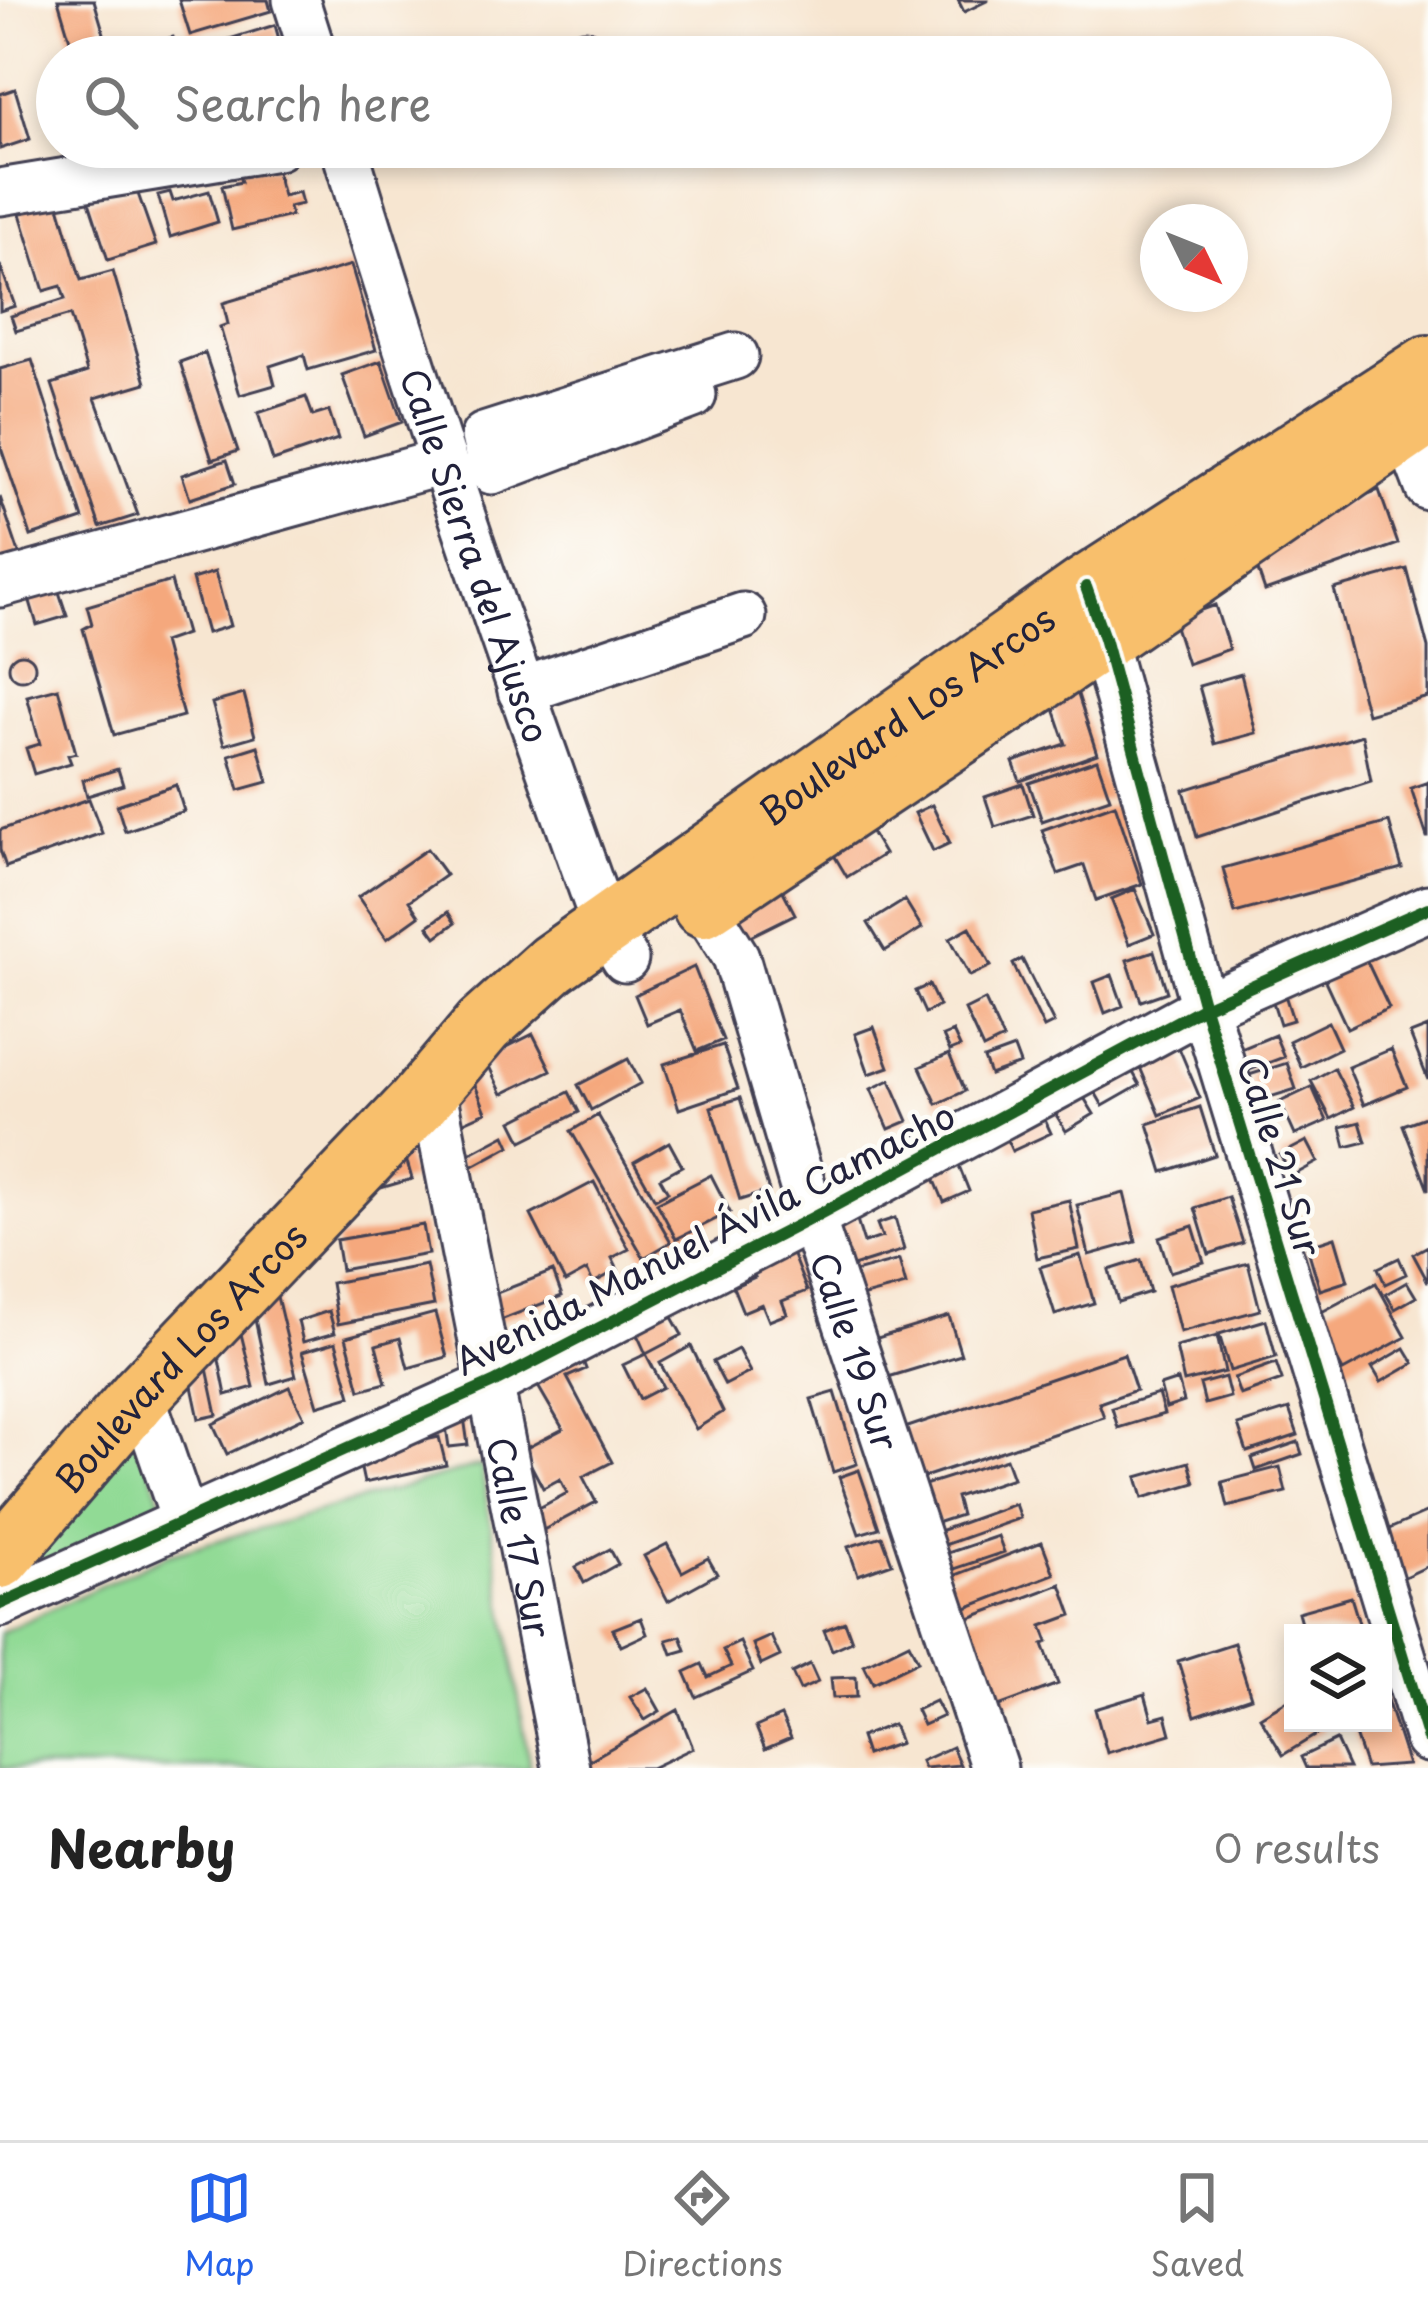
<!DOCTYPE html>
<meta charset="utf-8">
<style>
body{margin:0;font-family:"Playpen Sans",sans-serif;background:#f6f6f6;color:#222}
.controls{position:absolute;right:36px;bottom:36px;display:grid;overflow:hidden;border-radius:0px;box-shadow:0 6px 18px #0003}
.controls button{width:108px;height:108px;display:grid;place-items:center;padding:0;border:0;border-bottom:3px solid #e0e0e0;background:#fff;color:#222;font:60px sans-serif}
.compass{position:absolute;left:1140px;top:204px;width:108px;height:108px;border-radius:50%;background:#fff;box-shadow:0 6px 18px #0003;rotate:133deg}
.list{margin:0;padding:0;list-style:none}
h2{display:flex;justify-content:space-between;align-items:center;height:156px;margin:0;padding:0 48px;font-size:51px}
h2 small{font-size:39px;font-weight:400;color:#767676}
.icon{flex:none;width:66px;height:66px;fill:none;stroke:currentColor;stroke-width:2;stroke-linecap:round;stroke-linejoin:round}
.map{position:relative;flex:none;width:1428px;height:1768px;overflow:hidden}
.search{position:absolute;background:#fff;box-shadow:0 6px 18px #0003;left:36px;right:36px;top:36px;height:132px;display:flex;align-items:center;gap:30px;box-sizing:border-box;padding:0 42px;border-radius:66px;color:#767676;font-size:45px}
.sheet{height:372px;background:#fff}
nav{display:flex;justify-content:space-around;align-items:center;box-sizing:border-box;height:168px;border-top:3px solid #e0e0e0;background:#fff;font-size:33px;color:#767676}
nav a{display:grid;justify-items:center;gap:6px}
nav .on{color:#2563eb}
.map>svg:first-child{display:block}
.green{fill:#91da95;stroke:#5a7e68;stroke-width:3}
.building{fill:#f5a87d}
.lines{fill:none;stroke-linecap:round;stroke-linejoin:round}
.minor-casing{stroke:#423f52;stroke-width:51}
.major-casing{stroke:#423f52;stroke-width:66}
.minor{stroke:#fff;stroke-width:45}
.major{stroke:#f8bf6c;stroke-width:60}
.cycleway-casing{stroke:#fdfcf7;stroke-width:20}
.cycleway{stroke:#1b5e20;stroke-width:12}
.labels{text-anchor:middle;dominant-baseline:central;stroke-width:9;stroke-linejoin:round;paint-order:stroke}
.street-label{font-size:36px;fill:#22223b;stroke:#fdfcf7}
</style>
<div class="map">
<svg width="1428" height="1768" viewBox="0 0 1428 1768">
<rect width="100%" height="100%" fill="#fdfcf7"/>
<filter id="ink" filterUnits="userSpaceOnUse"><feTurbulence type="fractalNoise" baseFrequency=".00833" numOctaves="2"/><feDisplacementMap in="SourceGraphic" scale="24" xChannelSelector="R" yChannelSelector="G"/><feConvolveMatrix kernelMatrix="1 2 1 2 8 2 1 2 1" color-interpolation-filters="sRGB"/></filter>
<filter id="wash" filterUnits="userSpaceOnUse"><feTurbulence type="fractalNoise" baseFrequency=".004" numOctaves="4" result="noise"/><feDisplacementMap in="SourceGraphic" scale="48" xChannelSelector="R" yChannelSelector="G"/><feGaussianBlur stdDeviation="2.7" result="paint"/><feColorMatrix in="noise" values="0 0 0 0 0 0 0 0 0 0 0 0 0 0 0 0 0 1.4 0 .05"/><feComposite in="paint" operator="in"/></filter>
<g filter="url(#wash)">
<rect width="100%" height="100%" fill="#f7e6d1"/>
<path class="green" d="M137,1431L165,1512L0,1586Z
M481,1465L530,1768H0V1633L167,1555Z"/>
<g id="blocks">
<path class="building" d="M58,0H94L110,54L75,57Z
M179,0H268L271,11L190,35Z
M958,0H989L964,12Z
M275,25L284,57H228L223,41Z
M173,37L178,57H131L144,52L142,45Z
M15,89L30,139L0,149V94Z
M237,168H276L283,196L299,192L302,204L289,207L291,216L232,230L222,186L241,182Z
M136,188L156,245L108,260L89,202Z
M209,191L218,222L170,237L158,195L170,192L173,201Z
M55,192L81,280L113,271L146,383L95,398L138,515L100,527L52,384L87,372L70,315L16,331L11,316L65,299L61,286L44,291L17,204Z
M0,265L15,306L0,311Z
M351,265L376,350L308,370L304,355L270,366L275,385L240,395L220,327L228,324L223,303Z
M205,353L238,451L212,460L180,362Z
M32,360L83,519L31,536L0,445V369Z
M381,361L402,422L364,436L342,375Z
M306,397L313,416L329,411L338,439L273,461L258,413Z
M227,460L235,484L190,499L182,475Z
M1379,490L1398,544L1265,591L1253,556L1287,523Z
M0,497L20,556L0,562Z
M1407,569L1428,648V697L1367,714L1334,589Z
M215,572L230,626L207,633L192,579Z
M171,581L186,634L163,642L183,716L114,735L83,629L92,624L87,606Z
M58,589L67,616L37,625L29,598Z
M1215,605L1229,649L1187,664L1173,620Z
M9 667a13 13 0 1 1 26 0a13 13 0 1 1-26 0Z
M1241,674L1256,733L1215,744L1199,686Z
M1073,679L1097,754L1020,781L1013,762L1066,744L1047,688Z
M58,688L76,753L68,755L71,763L34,774L26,748L40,744L27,696Z
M244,694L255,736L224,745L212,703Z
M1362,735L1371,781L1197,837L1184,790Z
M258,746L268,782L239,790L229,755Z
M1097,760L1110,798L1042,821L1029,783Z
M118,769L123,785L87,796L83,780Z
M1428,782V837H1427L1411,788Z
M1023,784L1033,815L995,827L985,797Z
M176,785L184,811L125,831L117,805Z
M89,799L102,833L6,867L0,850V830Z
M1115,804L1142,884L1096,900L1084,865L1058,874L1042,830Z
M932,805L950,843L933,851L915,813Z
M856,807L884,854L847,877L819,830Z
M1389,822L1402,868L1235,913L1223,868Z
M427,849L446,875L409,901L419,916L387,939L358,897Z
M772,870L795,914L741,941L719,898Z
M1135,889L1154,934L1129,944L1111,899Z
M905,900L922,928L885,951L868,923Z
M448,912L455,923L436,937L428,926Z
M970,927L991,966L970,976L950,938Z
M1154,951L1167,992L1141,1001L1127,960Z
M1363,953L1389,1008L1347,1028L1321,972Z
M1022,959L1054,1023L1044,1028L1013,964Z
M694,967L723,1040L697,1051L680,1010L647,1024L635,995Z
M1112,975L1123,1006L1105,1013L1094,982Z
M929,985L939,1006L925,1013L915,991Z
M1285,995L1293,1020L1280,1024L1272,999Z
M985,1000L1003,1039L983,1049L965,1010Z
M1328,1022L1340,1048L1301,1067L1289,1041Z
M874,1027L889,1067L869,1074L855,1034Z
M1428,1027V1080L1410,1034Z
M953,1032L960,1047L950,1051L943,1036Z
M533,1034L551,1070L502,1094L485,1058Z
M1275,1035L1284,1057L1249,1070L1241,1049Z
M1177,1043L1200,1098L1160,1115L1137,1060Z
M723,1045L738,1089L679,1109L664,1064Z
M1014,1048L1020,1064L990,1075L984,1059Z
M1391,1049L1407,1087L1364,1105L1348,1067Z
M949,1054L965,1091L937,1104L920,1067Z
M1125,1058L1140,1085L1103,1106L1088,1080Z
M628,1059L641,1083L591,1110L578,1085Z
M1287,1063L1296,1089L1257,1101L1249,1075Z
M1334,1068L1354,1107L1331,1119L1311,1081Z
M471,1075L486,1112L455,1126L449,1095Z
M890,1080L908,1121L889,1129L871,1089Z
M1312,1087L1327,1121L1295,1135L1280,1102Z
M1078,1088L1094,1114L1066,1131L1050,1105Z
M569,1092L579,1112L522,1141L512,1121Z
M740,1098L769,1191L740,1200L711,1107Z
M1200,1107L1215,1155L1163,1172L1148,1124Z
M1040,1109L1051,1133L1012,1151L1001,1127Z
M598,1115L671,1242L644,1258L571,1131Z
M1428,1116V1190L1403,1125Z
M1360,1122L1366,1142L1346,1147L1341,1127Z
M505,1135L510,1146L464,1171L458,1160Z
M1307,1141L1318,1162L1292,1176L1280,1155Z
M669,1142L682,1166L660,1178L668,1192L655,1199L634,1162Z
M404,1151L412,1179L374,1190Z
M955,1156L969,1191L944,1202L929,1166Z
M711,1175L730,1212L676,1239L657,1203Z
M594,1182L629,1249L612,1258L618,1270L593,1283L587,1270L565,1282L531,1215Z
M1124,1193L1136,1242L1089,1255L1077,1205Z
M1228,1197L1243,1243L1209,1254L1195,1208Z
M1069,1200L1079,1249L1037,1258L1028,1209Z
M851,1202L864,1243L882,1237L877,1224L895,1218L904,1250L847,1268L830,1213Z
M423,1225L428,1254L341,1270L336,1240Z
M1193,1226L1204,1262L1170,1272L1159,1237Z
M1335,1237L1348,1281L1320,1290L1307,1246Z
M788,1243L807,1291L782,1301L787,1314L769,1321L762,1304L743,1312L733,1287L755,1277L746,1260Z
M1428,1246V1282L1413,1254Z
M1080,1255L1094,1303L1055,1315L1040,1267Z
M1399,1258L1406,1274L1385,1284L1378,1268Z
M899,1260L906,1285L857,1298L851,1273Z
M1141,1260L1150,1292L1118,1302L1109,1270Z
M1248,1263L1260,1310L1180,1332L1168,1285Z
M426,1265L434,1305L338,1324L331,1283Z
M553,1271L562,1296L493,1323L484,1298Z
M1407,1282L1416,1297L1395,1309L1386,1294Z
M1376,1283L1406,1337L1343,1371L1314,1316Z
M274,1284L296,1376L269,1384L250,1296Z
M664,1303L682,1335L646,1354L631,1321Z
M329,1311L335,1333L303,1342L298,1321Z
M236,1313L254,1387L226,1395L212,1325Z
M435,1313L447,1357L408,1368L400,1338L376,1345L386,1383L360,1390L346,1337Z
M949,1316L961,1355L885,1378L874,1339Z
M1266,1320L1276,1357L1230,1371L1219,1334Z
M1217,1336L1225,1372L1184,1382L1176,1347Z
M336,1342L351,1396L318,1406L302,1352Z
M691,1346L723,1412L696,1429L660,1363Z
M1405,1348L1414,1363L1381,1382L1372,1367Z
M738,1349L750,1372L725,1385L713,1362Z
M204,1354L217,1415L199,1419L186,1358Z
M646,1354L663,1387L640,1399L623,1365Z
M1124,1354L1136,1390L1099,1403L1104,1417L918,1479L902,1429Z
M581,1356L586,1369L567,1377L612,1462L583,1477L596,1502L534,1535L524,1516L567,1493L560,1479L543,1488L523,1450L563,1429L531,1374Z
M1276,1363L1282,1380L1240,1395L1234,1378Z
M1225,1377L1230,1397L1205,1404L1200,1384Z
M1178,1380L1184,1402L1166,1408L1160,1386Z
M289,1387L304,1417L227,1454L213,1424Z
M835,1392L857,1464L833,1472L811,1399Z
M1158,1394L1164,1414L1118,1428L1112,1408Z
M1289,1409L1298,1435L1247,1452L1238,1425Z
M463,1410L468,1445L449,1447L444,1413Z
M439,1437L446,1465L364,1483L358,1455Z
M1298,1442L1302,1454L1256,1470L1252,1458Z
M1006,1459L1013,1478L956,1497L961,1515L930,1525L918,1487Z
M1189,1462L1195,1483L1143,1498L1137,1477Z
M1280,1467L1286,1492L1228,1507L1222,1482Z
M859,1470L879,1528L859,1534L839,1477Z
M1015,1504L1020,1518L936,1548L931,1534Z
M1428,1512V1566L1398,1580L1378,1534Z
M882,1536L892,1563L858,1575L848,1547Z
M998,1536L1004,1552L945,1572L939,1556Z
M1042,1542L1054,1574L961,1610L948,1578Z
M667,1544L682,1572L708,1558L717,1574L668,1601L644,1556Z
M610,1549L618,1564L584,1583L576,1567Z
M1061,1584L1072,1615L1042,1626L1048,1642L1043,1644L1058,1684L996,1707L964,1620Z
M1351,1597L1362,1633L1303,1630L1298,1612Z
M641,1618L647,1634L621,1646L613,1629Z
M845,1622L852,1641L832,1650L824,1630Z
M681,1636L686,1650L672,1654L667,1640Z
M771,1636L780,1656L761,1665L753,1644Z
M740,1642L753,1671L696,1697L685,1672L702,1664L708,1677L731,1666L723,1650Z
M909,1643L918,1661L873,1683L864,1665Z
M1234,1643L1251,1697L1195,1716L1178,1661Z
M810,1664L818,1682L800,1690L792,1673Z
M856,1677L857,1697L833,1698L831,1678Z
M647,1688L660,1711L645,1720L630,1697Z
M1384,1691L1408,1765L1366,1768L1351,1723H1383Z
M1145,1694L1152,1719L1166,1715L1171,1734L1107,1753L1095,1709Z
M1293,1697V1723H1320L1324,1730L1283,1755L1260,1717Z
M935,1701L943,1716L923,1725L916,1710Z
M678,1710L693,1748L651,1768H576Z
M781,1716L791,1738L765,1749L756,1727Z
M893,1724L900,1743L866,1755L860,1737Z
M1336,1740L1349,1768H1306L1301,1757Z
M952,1747L960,1765L924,1768L921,1761Z"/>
</g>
</g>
<g filter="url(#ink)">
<use href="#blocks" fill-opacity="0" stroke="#423f52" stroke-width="3"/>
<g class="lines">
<g class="minor-casing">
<g id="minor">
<path d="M296,0L314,57"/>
<path d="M576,57L585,54"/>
<path id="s1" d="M344,147C423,410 513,669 606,928L625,959"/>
<path d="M0,192L277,147"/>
<path d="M693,395L492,471L484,436L735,356"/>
<path d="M1395,400L1428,487"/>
<path d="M0,584L442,462"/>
<path d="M1094,609L1204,1007L1428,1739"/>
<path d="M521,691L743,616"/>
<path id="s2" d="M687,879L736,957L812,1218L994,1768"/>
<path id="s3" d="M429,1088L434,1097L566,1768"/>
<path d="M141,1394L185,1522"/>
<path d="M0,1604L493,1383L812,1218L1204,1007L1428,908"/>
</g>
</g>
<g class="major-casing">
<g id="major">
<path d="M703,906L1104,638L1413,425"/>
<path id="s4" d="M0,1558L141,1394L416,1105L483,1026L552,964L1086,587L1428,366"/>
</g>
</g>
<use href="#minor" class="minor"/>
<use href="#major" class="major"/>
<g class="cycleway-casing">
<path id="cycleway" d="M1086,587L1104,638L1204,1007L1428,1739
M0,1604L493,1383L812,1218L1204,1007L1428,908"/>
</g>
<use href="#cycleway" class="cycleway"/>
</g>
</g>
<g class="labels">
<g class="street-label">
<text stroke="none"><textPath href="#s1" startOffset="429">Calle Sierra del Ajusco</textPath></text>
<text stroke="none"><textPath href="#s4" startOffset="1245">Boulevard Los Arcos</textPath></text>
<text transform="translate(1281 1156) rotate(73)">Calle 21 Sur</text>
<text transform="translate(704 1237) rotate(-27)">Avenida Manuel Ávila Camacho</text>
<text stroke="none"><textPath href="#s2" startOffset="504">Calle 19 Sur</textPath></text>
<text stroke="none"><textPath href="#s4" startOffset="270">Boulevard Los Arcos</textPath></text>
<text stroke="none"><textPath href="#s3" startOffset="459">Calle 17 Sur</textPath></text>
</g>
</g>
</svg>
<div class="controls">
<button><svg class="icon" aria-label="layers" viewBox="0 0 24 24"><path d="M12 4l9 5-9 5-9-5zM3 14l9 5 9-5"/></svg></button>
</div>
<svg class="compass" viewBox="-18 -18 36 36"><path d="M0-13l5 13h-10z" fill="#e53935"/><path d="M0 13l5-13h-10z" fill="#767676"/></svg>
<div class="search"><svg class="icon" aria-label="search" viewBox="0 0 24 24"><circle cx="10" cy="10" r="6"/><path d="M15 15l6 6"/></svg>Search here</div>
</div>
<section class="sheet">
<h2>Nearby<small>0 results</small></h2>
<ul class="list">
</ul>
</section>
<nav>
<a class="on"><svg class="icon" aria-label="map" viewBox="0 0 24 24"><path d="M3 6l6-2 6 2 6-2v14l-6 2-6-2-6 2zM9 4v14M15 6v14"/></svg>Map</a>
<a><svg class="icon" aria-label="directions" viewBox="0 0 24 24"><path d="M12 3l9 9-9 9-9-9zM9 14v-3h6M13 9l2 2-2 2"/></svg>Directions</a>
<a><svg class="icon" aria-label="saved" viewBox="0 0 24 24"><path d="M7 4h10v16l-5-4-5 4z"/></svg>Saved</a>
</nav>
